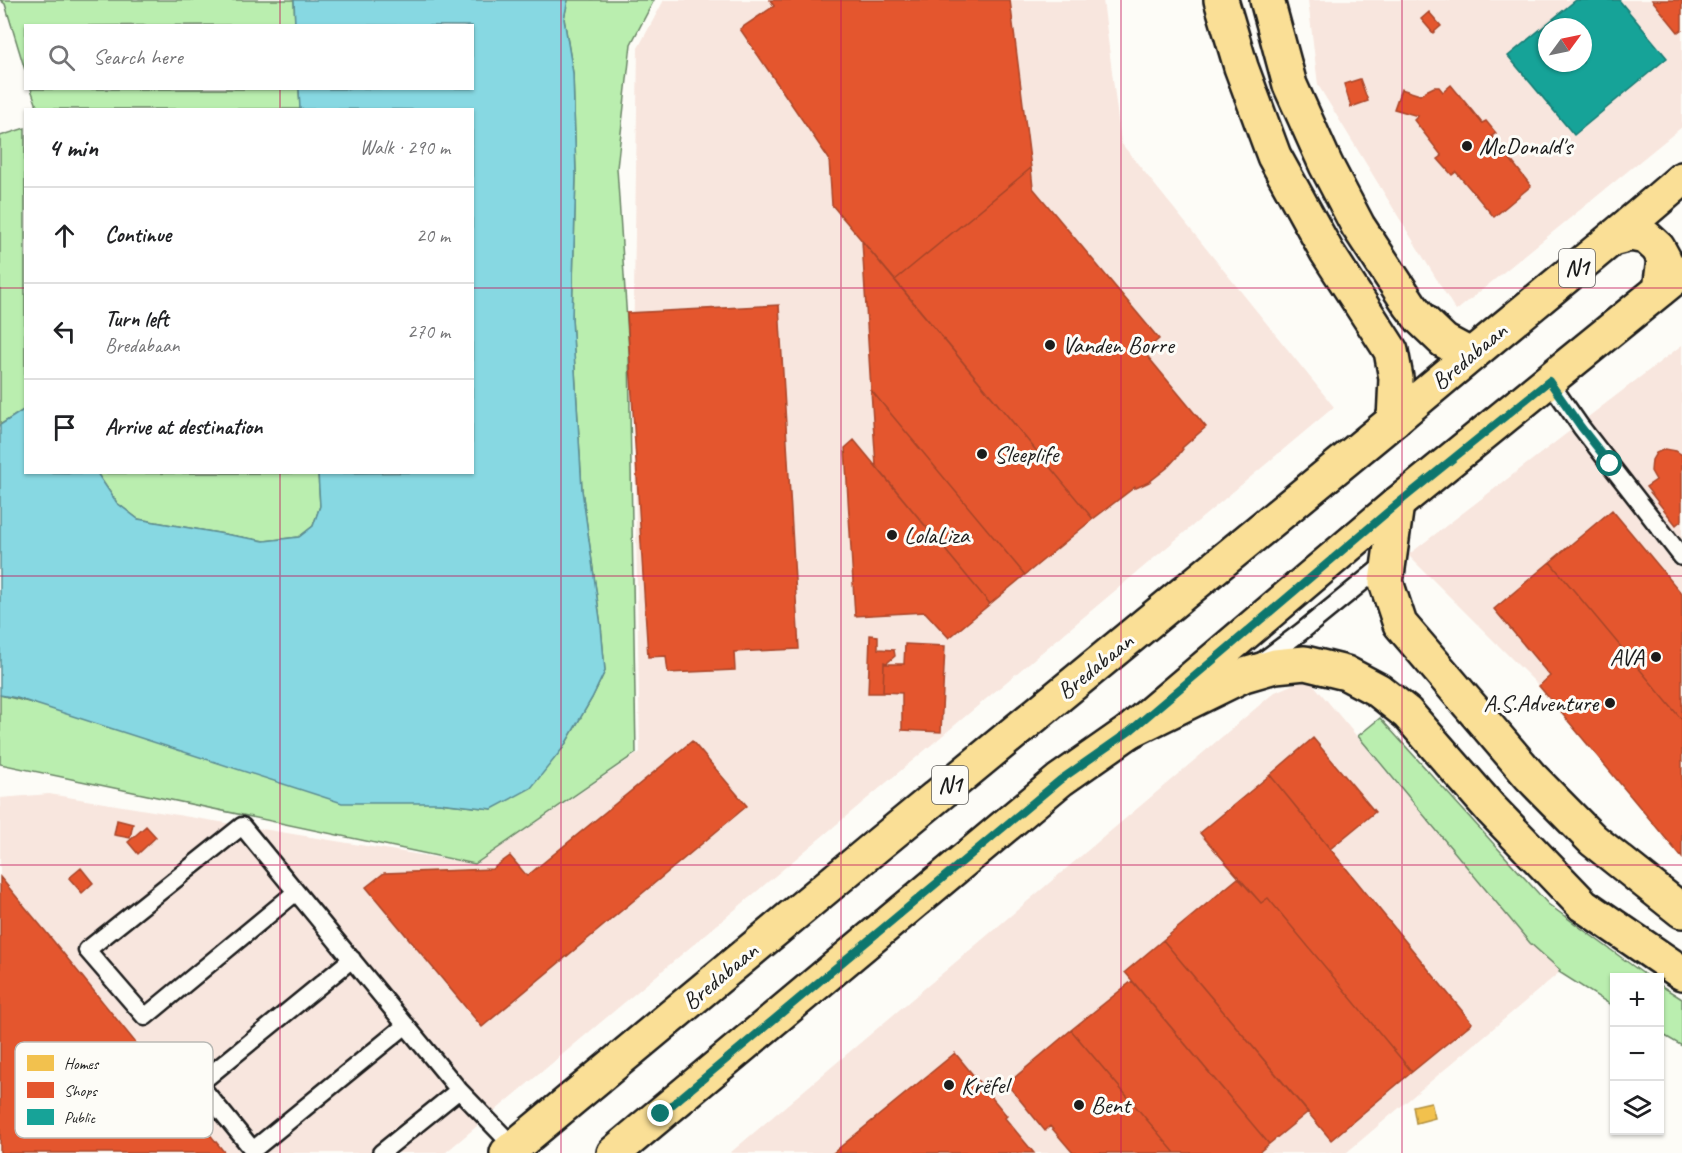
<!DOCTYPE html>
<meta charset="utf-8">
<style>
body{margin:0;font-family:Caveat,sans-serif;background:#f6f6f6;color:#202124}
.controls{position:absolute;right:18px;bottom:18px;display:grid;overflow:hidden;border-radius:0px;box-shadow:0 2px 4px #0004}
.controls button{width:54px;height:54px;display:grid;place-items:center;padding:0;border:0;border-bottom:2px solid #e0e0e0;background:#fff;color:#202124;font:30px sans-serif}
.compass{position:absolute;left:1538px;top:18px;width:54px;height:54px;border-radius:50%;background:#fff;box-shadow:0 2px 4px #0004;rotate:57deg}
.stop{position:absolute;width:18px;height:18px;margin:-14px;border:4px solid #0f766e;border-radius:50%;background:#fff}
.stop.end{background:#0f766e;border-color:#fff;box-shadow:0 2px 6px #0008}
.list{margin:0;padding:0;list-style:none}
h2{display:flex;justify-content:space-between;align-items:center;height:78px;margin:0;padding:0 24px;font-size:26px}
h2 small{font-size:20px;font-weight:400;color:#757577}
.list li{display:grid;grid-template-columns:39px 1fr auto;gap:18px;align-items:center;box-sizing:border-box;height:96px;padding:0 24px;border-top:2px solid #e0e0e0}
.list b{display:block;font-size:22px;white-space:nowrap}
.list p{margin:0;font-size:20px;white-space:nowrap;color:#757577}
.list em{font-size:20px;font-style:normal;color:#757577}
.icon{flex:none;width:33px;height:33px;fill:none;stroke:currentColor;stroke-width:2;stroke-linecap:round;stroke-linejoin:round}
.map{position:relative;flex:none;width:1682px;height:1153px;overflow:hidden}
.search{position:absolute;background:#fff;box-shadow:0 2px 4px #0004;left:24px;top:24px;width:450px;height:66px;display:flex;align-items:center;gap:15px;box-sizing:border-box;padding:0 21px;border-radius:0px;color:#757577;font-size:22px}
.panel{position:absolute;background:#fff;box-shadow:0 2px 4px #0004;left:24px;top:108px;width:450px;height:366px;border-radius:0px}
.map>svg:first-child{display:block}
.built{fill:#f8e6de;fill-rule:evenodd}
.green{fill:#baeeaf;stroke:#6b8566;stroke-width:1.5}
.water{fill:#87d8e2;stroke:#5c8d93;stroke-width:1.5}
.homes{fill:#f2c14e;stroke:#b2903f;stroke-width:1.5}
.shops{fill:#e4572e;stroke:#a84529;stroke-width:1.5}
.public{fill:#17a398;stroke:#187a73;stroke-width:1.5;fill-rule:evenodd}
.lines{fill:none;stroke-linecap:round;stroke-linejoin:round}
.service-casing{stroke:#1c1c1c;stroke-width:21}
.primary-casing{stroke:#1c1c1c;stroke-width:38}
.motorway-casing{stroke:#1c1c1c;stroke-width:38}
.service{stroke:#fdfcf7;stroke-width:16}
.primary{stroke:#fadf96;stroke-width:33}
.motorway{stroke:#fadf96;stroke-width:33}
.route{stroke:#0f766e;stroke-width:8}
.grid{fill:none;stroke:#c2185b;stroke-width:1.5;stroke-opacity:0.55}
.poi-dot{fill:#1c1c1c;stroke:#fdfcf7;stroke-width:2}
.labels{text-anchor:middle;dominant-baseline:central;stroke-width:6;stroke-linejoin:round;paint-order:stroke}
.shield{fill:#fdfcf7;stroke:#605f5e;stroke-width:1.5}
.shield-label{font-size:22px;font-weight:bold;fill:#1c1c1c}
.poi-label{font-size:24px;fill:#1c1c1c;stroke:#fdfcf7;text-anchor:start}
.street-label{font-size:24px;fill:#1c1c1c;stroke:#fdfcf7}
.key{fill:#fdfcf7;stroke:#bab9b5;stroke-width:1.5}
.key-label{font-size:16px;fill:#1c1c1c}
</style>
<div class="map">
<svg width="1682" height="1153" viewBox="0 0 1682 1153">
<rect width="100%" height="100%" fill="#fdfcf7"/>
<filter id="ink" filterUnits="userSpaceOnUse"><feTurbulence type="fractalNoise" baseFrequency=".0167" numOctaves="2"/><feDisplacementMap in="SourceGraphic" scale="12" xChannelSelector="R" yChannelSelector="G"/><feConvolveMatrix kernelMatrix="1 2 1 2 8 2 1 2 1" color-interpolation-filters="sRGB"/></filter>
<g filter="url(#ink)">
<path class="built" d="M664,0H1103L1121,143L1334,407L445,1153H0V798L49,794L476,864L640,752L633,354L638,48Z
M1308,0H1682V127L1456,311L1318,85ZM1547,27H1583V63H1547Z
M1682,345V858L1539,686L1408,555Z
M1308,678L1530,943L1561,971L1346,1153H730L1275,692Z"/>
<path class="green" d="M0,0H294L295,25L26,26L25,70L5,4Z
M568,0H654L631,44L617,168L629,352L636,753L475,864L0,764V695L439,803L492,809L563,748L592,698L605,671L601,626L582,490L572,318L576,175L573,73L564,18Z
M31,89H299L300,109H38Z
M25,128V409L0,425V136Z
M97,473H318L320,506L313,526L299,537L264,541L138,519L117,503Z
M1380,718L1548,904L1648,977L1614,978V1007L1559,972L1560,970L1530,943L1358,736Z
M1660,985L1682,999V1046L1660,1033Z"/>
<path class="water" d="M294,0H568L564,19L573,73L576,175L572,318L582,490L601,626L605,671L592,698L563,748L531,788L492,809L439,803H342L17,698L0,695V425L25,409L26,472L97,473L117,503L138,519L264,541L299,537L313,526L320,506L318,473L472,472V110L300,109L299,89L472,88V26L295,25Z"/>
<path class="homes" d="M1431,1102L1435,1118L1416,1123L1413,1106Z"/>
<path class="shops" d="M770,0H1010L1031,168L895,280L832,205L829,159L740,29L774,6Z
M1652,0H1682V29L1678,32Z
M1429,12L1441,26L1433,33L1421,19Z
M1360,79L1368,101L1351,107L1344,84Z
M1451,85L1482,123L1486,121L1496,133L1492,136L1531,186L1494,217L1456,172L1452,175L1438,159L1442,156L1414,120L1418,116L1394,109L1401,89L1420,95L1426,91L1434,87H1439L1443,92Z
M1031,168L1033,188L1159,339L1144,352L1206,427L1182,448L1183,449L1177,457L1167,468L1149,482L1136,488L1135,487L1093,519L895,280Z
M862,241L1093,519L1025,575L871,390Z
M779,305L799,649L734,652L735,670L668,673L666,656L648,657L627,313Z
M871,390L1025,575L990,604L876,466Z
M854,440L990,604L949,638L925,612L855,616L845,448Z
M1665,449L1676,451L1682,455V520L1676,525L1646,487L1656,480L1651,471L1652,460L1656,453Z
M1612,510L1682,594V720L1550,562Z
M1550,562L1682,720V858L1539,686L1550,676L1494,609Z
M870,635L878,636V649L894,650L895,656L887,663L884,662L883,693H868Z
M905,644L945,646L941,732L902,730V693L883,692L884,664H904Z
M1313,738L1375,812L1330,849L1270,775Z
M692,741L747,806L482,1027L366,887L384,873L492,869L510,856L527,876Z
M1270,775L1472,1023L1412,1072L1268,898L1261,903L1200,833Z
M117,820L133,824L130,838L114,835Z
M146,826L156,837L138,854L128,842Z
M81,868L93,883L82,893L69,878Z
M0,877L46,932L225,1153H0Z
M1238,878L1261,903L1268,898L1412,1072L1331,1140L1163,940Z
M1163,940L1308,1112L1269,1144L1125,972Z
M1132,981L1269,1144L1258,1153H1175L1071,1030Z
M1071,1030L1175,1153H1073L1050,1126L1045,1131L1007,1084Z
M955,1053L1007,1116L1005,1118L1034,1153H833Z"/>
<path class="public" d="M1576,0H1619L1667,58L1574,135L1508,56ZM1547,27H1583V63H1547Z"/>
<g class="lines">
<g class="service-casing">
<path id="service" d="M1549,381L1581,427L1682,557
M1261,662L1301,632L1387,562
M296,892L145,1017L87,950L242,826L459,1090L514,1147
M352,959L199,1084L253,1150L406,1025
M381,1153L459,1090"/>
</g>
<g class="primary-casing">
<path id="primary" d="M1612,239L1631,234L1646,237L1658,248L1664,259L1660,290
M507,1153L874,848L1394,420C1489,338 1588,261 1682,179
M614,1153L1060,780L1130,731L1397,504L1682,272"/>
</g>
<g class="motorway-casing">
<path id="motorway" d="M1221,0L1241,67L1274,156L1327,252L1391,351L1396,378L1394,420
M1267,0L1290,85L1326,165L1358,226L1410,305L1420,318L1444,341L1470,355
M1397,504L1386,582L1400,624L1530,776L1593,840L1682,911
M1130,731L1244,675L1275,666L1305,663L1346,673L1378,690L1407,713L1491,809L1583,905L1682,973"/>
</g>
<use href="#service" class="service"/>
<use href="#primary" class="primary"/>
<use href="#motorway" class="motorway"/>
</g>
</g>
<g class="lines" filter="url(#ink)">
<path class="route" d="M661,1114L1060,780L1130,731L1397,504L1549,381L1581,427L1610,464"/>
</g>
<path class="grid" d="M280,0V26M561,0V1153M841,0V1153M1121,0V1153M1402,0V1153M280,88V110M0,288H26M472,288H1682M280,472V1153M0,576H1682M0,865H1682"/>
<g class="poi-dot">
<circle cx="1467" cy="146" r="6"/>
<circle cx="1050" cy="345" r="6"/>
<circle cx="982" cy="454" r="6"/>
<circle cx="892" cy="535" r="6"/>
<circle cx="1656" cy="657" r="6"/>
<circle cx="1610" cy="703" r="6"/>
<circle cx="949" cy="1085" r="6"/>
<circle cx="1079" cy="1105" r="6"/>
</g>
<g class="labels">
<g class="shield">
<rect x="1559" y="249" width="36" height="38" rx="4.5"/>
<rect x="932" y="766" width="36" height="38" rx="4.5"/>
</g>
<g class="shield-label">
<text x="1577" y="268">N1</text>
<text x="950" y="785">N1</text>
</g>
<g class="poi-label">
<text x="1479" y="146">McDonald's</text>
<text x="1062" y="345">Vanden Borre</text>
<text x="994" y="454">Sleeplife</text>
<text x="904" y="535">LolaLiza</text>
<text x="1644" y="657" text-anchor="end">AVA</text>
<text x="1598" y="703" text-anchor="end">A.S.Adventure</text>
<text x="961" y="1085">Krëfel</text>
<text x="1091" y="1105">Bent</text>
</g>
<g class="street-label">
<text transform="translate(1469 356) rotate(-40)">Bredabaan</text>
<text transform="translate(1095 666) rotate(-39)">Bredabaan</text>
<text transform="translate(720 976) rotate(-40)">Bredabaan</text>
</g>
</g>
<rect x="15" y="1042" width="198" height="96" rx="9" class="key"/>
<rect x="27" y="1055" width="27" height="16" fill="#f2c14e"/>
<rect x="27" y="1082" width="27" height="16" fill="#e4572e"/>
<rect x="27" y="1109" width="27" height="16" fill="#17a398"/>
<g class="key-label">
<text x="64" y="1069">Homes</text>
<text x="64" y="1096">Shops</text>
<text x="64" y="1123">Public</text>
</g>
</svg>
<div class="controls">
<button>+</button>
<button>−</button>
<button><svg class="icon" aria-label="layers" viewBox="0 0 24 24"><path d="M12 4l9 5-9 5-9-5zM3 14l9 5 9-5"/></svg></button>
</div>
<svg class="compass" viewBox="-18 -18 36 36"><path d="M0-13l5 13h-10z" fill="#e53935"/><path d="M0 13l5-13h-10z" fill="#757577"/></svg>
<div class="stop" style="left:1610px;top:464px"></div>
<div class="stop end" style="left:661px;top:1114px"></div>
<div class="search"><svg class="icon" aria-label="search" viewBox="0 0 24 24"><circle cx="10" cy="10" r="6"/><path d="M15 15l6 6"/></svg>Search here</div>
<section class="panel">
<h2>4 min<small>Walk · 290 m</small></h2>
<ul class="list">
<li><svg class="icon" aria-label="ahead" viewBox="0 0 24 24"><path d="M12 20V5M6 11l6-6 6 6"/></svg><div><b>Continue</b></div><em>20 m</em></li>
<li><svg class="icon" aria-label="left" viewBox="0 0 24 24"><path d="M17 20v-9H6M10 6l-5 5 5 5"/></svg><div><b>Turn left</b><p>Bredabaan</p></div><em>270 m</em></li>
<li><svg class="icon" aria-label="arrive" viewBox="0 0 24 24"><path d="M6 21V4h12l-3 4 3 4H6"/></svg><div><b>Arrive at destination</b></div></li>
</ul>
</section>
</div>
